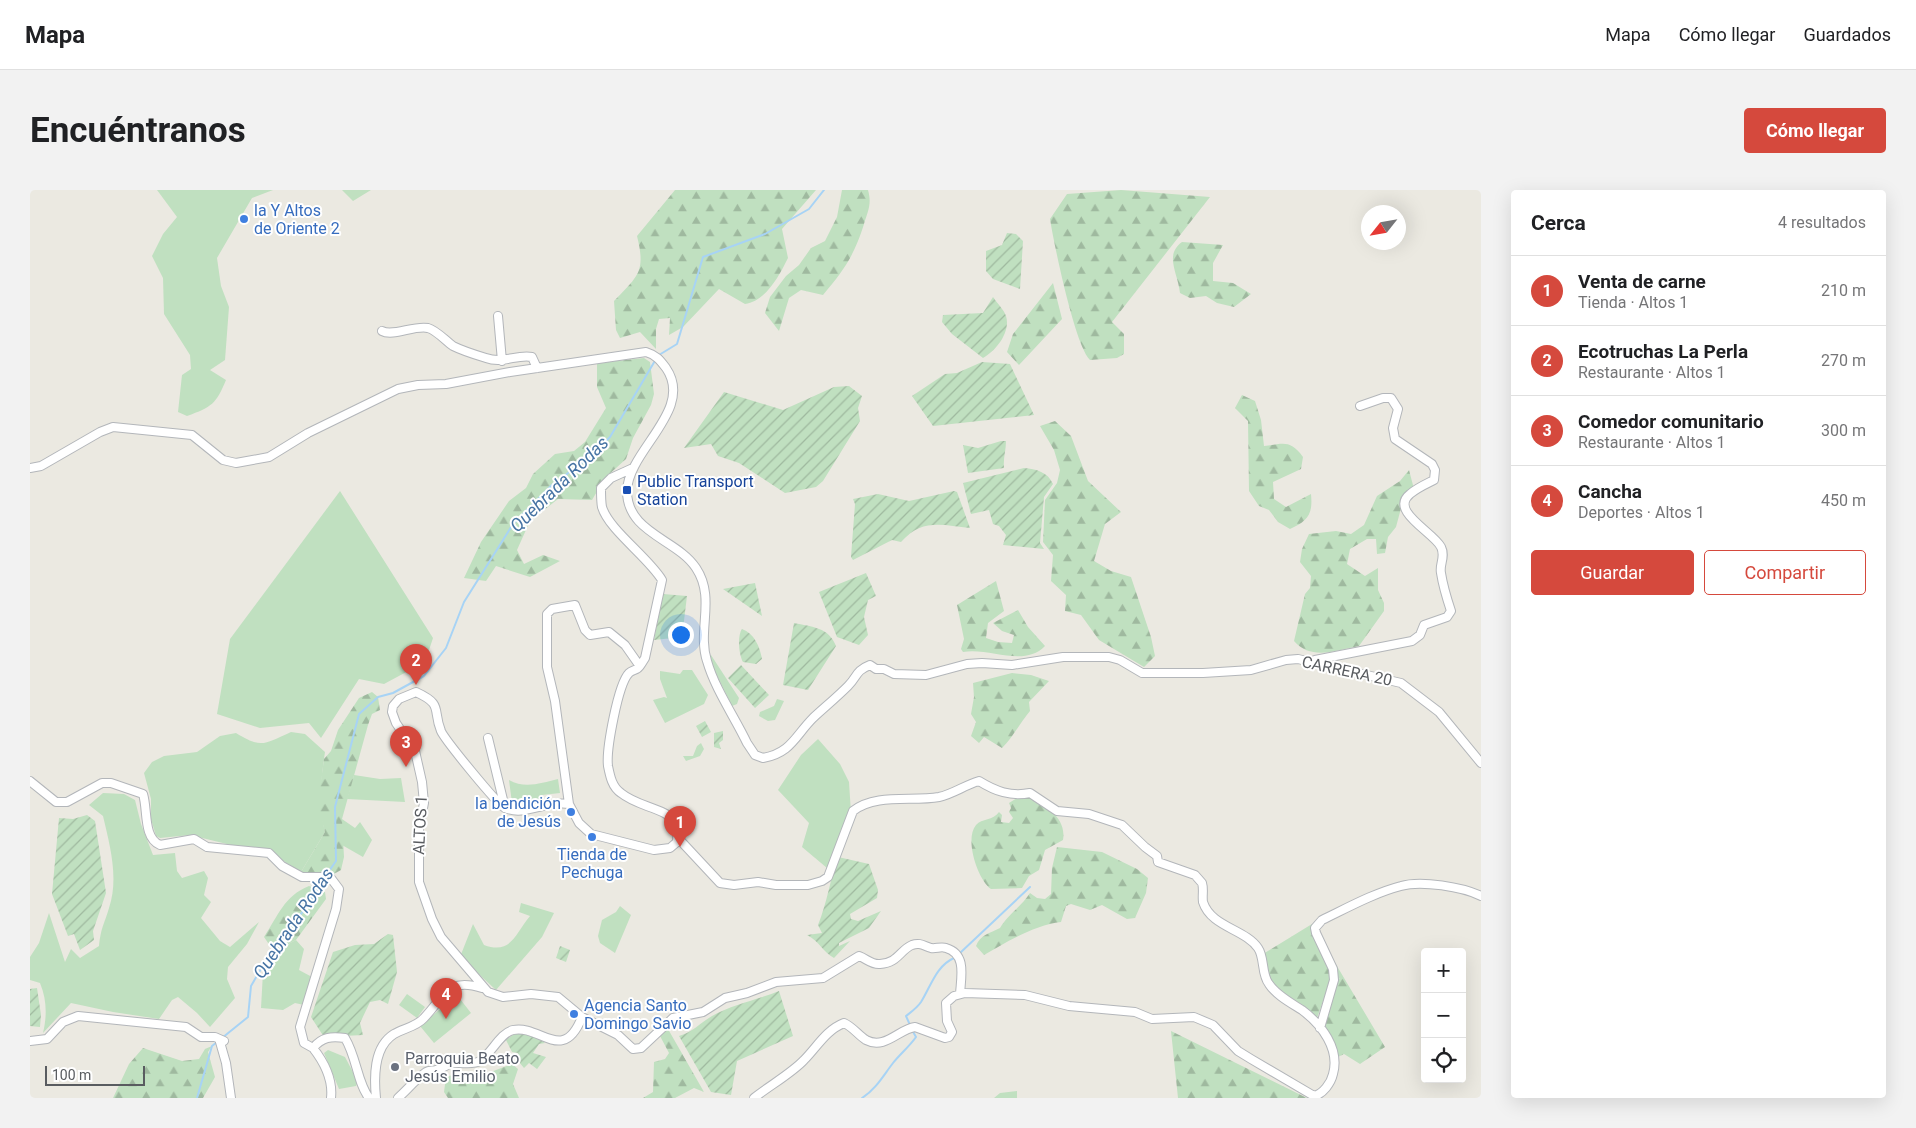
<!DOCTYPE html>
<html lang="es">
<meta charset="utf-8">
<style>
body{margin:0;font-family:Roboto,sans-serif;background:#f2f2f2;color:#202124}
.controls{position:absolute;right:15px;bottom:15px;display:grid;overflow:hidden;border-radius:5px;box-shadow:0 5px 20px #0002}
.controls button{width:45px;height:45px;display:grid;place-items:center;padding:0;border:0;border-bottom:1px solid #e0e0e0;background:#fff;color:#202124;font:25px sans-serif}
.compass{position:absolute;left:1331px;top:15px;width:45px;height:45px;border-radius:50%;background:#fff;box-shadow:0 5px 20px #0002;rotate:239deg}
.scale{position:absolute;left:15px;bottom:12px;width:100px;box-sizing:border-box;padding-left:5px;border:2px solid #595c60;border-top:0;font-size:14px;line-height:18px;white-space:nowrap;color:#595c60;-webkit-text-stroke:4px #fff;paint-order:stroke}
.you{position:absolute;left:650px;top:444px;width:18px;height:18px;margin:-12px;border:4px solid #fff;border-radius:50%;background:#1a73e8;box-shadow:0 0 0 8px #1a73e833}
.badge{display:grid;place-items:center;width:32px;height:32px;border-radius:50%;background:#d5493d;color:#fff;font-size:16px;font-weight:700}
.pin{position:absolute;translate:-50% -41px;filter:drop-shadow(0 1px 2px #0008)}
.pin::after{content:'';position:absolute;top:26px;width:18px;height:15px;background:inherit;clip-path:polygon(0 0,100% 0,50% 100%)}
.list{margin:0;padding:0;list-style:none}
h2{display:flex;justify-content:space-between;align-items:center;height:65px;margin:0;padding:0 20px;font-size:21px}
h2 small{font-size:16px;font-weight:400;color:#757577}
.list li{display:grid;grid-template-columns:32px 1fr auto;gap:15px;align-items:center;box-sizing:border-box;height:70px;padding:0 20px;border-top:1px solid #e0e0e0}
.list b{display:block;font-size:19px;white-space:nowrap}
.list p{margin:0;font-size:16px;white-space:nowrap;color:#757577}
.list em{font-size:16px;font-style:normal;color:#757577}
.actions{display:flex;gap:10px;padding:15px 20px}
.actions a{flex:1;padding:11px 0;border:1px solid #d5493d;border-radius:5px;text-align:center;font-size:18px;color:#d5493d}
.actions .main{background:#d5493d;color:#fff}
.icon{flex:none;width:28px;height:28px;fill:none;stroke:currentColor;stroke-width:2;stroke-linecap:round;stroke-linejoin:round}
.map{position:relative;flex:none;width:1451px;height:908px;overflow:hidden;border-radius:5px}
header{display:flex;align-items:center;gap:30px;box-sizing:border-box;height:70px;padding:0 25px;background:#fff;border-bottom:1px solid #e0e0e0}
header strong{font-size:24px}
nav{display:flex;gap:28px;margin-inline-start:auto;font-size:18px}
.intro{display:flex;align-items:center;justify-content:space-between;box-sizing:border-box;height:120px;padding:0 30px}
h1{margin:0;font-size:35px}
.button{padding:12px 22px;border-radius:5px;background:#d5493d;color:#fff;font-size:18px;font-weight:700}
main{display:flex;gap:30px;padding:0 30px}
aside{flex:1;background:#fff;border-radius:5px;box-shadow:0 5px 20px #0002}
.map>svg:first-child{display:block}
.grass{fill:#c0e0c0}
.forest{fill:url(#forest-firs)}
.garden{fill:url(#garden-furrows)}
.lines{fill:none;stroke-linecap:round;stroke-linejoin:round}
.stream{stroke:#a7d3f5;stroke-width:2}
.street-casing{stroke:#b3b6ba;stroke-width:10}
.street{stroke:#fff;stroke-width:8}
.shop-dot{fill:#3f7fe0;stroke:#fff;stroke-width:2}
.transit-dot{fill:#1a4fb4;stroke:#fff;stroke-width:2}
.worship-dot{fill:#6b7280;stroke:#fff;stroke-width:2}
.labels{text-anchor:middle;dominant-baseline:central;stroke-width:4;stroke-linejoin:round;paint-order:stroke}
.shop-label{font-size:16px;fill:#366cbe;stroke:#fff;text-anchor:start}
.transit-label{font-size:16px;fill:#164399;stroke:#fff;text-anchor:start}
.street-label{font-size:16px;fill:#595c60;stroke:#fff}
.worship-label{font-size:16px;fill:#5b616d;stroke:#fff;text-anchor:start}
.water-label{font-size:18px;font-style:italic;fill:#4774a4;stroke:#fff}
</style>
<header>
<strong>Mapa</strong>
<nav><a>Mapa</a><a>Cómo llegar</a><a>Guardados</a></nav>
</header>
<div class="intro"><h1>Encuéntranos</h1><a class="button">Cómo llegar</a></div>
<main>
<div class="map">
<svg width="1451" height="908" viewBox="0 0 1451 908">
<defs>
<pattern id="forest-firs" width="22" height="20" patternUnits="userSpaceOnUse" patternTransform="scale(1.25)"><rect width="22" height="20" fill="#c0e0c0"/><path d="M5 1l3.5 6h-7zM16 11l3.5 6h-7z" fill="#9fb99f"/></pattern>
<pattern id="garden-furrows" width="10" height="10" patternUnits="userSpaceOnUse" patternTransform="scale(1.25)"><rect width="10" height="10" fill="#c0e0c0"/><path d="M-1 1l2-2M0 10L10 0M9 11l2-2" fill="none" stroke="#9fb99f"/></pattern>
</defs>
<rect width="100%" height="100%" fill="#ebe9e1"/>
<path class="grass" d="M127,0H243L222,8L187,68L191,96L199,117L195,170L180,180L196,190C186,214 182,217 157,226L148,222L152,185L161,179L160,165L134,124L133,88L122,66L133,44L147,27Z
M312,0H341L323,11Z
M310,301L403,448L395,472L354,494L329,489L291,548L279,533L230,538L187,524L200,449Z
M681,465L709,508L707,514L702,516L678,468Z
M653,480H662L678,505L674,514L635,533L623,510L634,507L637,508L630,489V481L650,484Z
M747,509L754,511L745,530L738,531L729,526L730,522L744,516Z
M261,542L275,544L295,562C291,590 288,614 295,642L271,682L233,658L201,655L160,645L130,648L126,646L121,629V609L114,583L122,572L134,566L167,562L190,546L206,543C232,559 234,554 261,542Z
M788,549L810,574L819,592L821,623L797,678L772,657L779,633L748,600L771,565Z
M671,553L674,559L670,566L656,571L653,566H663L667,556Z
M324,585L350,589L371,588L375,612L317,609Z
M528,589L530,603L512,605L509,611L494,614L482,613L479,590C495,599 511,593 528,589Z
M73,603L94,604L105,610L111,634L123,665L145,663L147,681L152,688L174,681L178,688L174,705L181,712L171,728L190,751L200,757L229,732L217,754L198,777L197,789L205,808L180,837L167,823L148,807L142,810L129,829L83,822L41,813L13,843C17,826 17,810 10,793L0,790V767L9,753L19,723L35,772L41,759L50,768L69,756C71,737 74,735 79,718C89,688 80,656 73,626L59,615Z
M312,629L325,638L330,632L342,650L333,667L312,655Z
M491,713L524,723L512,747L466,800L430,767L443,734L454,755C481,765 485,744 500,726L489,722Z
M590,716L601,725L585,763L570,753L568,746L572,730L586,722Z
M266,750L274,759L269,780L282,787L274,815L265,813L253,820L231,818L233,782L260,753Z
M377,804L395,817L387,828L369,815Z
M427,805L441,823L404,853L390,836Z
M298,860L315,867L324,884L329,888L326,896L309,899L294,863Z
M987,901V908H964L970,903Z"/>
<path class="forest" d="M645,0H786L752,39L758,68C749,86 736,111 715,114L689,99L653,137L639,145L640,128L629,129L626,139V159L610,142L590,148L586,140L584,111C608,86 616,82 607,46Z
M812,0H838C842,14 838,21 834,34C824,66 814,80 793,105L771,100L759,108L749,141L735,123L740,107L756,86L769,75L781,58L795,51L807,27Z
M1091,0L1180,7L1082,132L1094,144V164L1087,168L1060,170C1045,156 1024,54 1020,29L1037,4Z
M1152,52L1193,55L1183,73V91L1203,93L1221,104L1204,117L1187,113L1176,106L1160,108L1150,103C1148,83 1134,65 1152,52Z
M1023,93L1032,129L989,175L977,162L983,144Z
M614,168L620,172L624,204L621,215L603,248L596,269L575,288L562,310L528,309L500,331L487,360L494,374L513,365L530,371L500,387L466,376L456,391L434,388L451,352L479,311L496,298L503,284L525,264L544,261L555,252L576,218L567,197V173Z
M1212,205L1225,211L1231,230L1234,256C1253,254 1260,249 1273,267L1271,279L1243,292L1244,309L1256,317L1281,304C1283,324 1278,331 1260,339L1248,332L1239,320L1229,316L1219,301L1218,231L1205,218Z
M1025,231L1041,246L1058,291L1091,322L1075,334L1064,371L1081,381L1101,387L1121,447L1125,466L1114,477L1069,450L1051,425L1035,421L1036,405L1021,391L1023,365L1013,352L1015,310L1027,293L1030,280L1024,260L1010,236Z
M1379,280L1384,299L1373,311L1366,337L1358,347L1355,363L1347,364L1346,349H1337L1320,359L1317,374L1335,386L1348,378V400L1354,413V421L1329,456C1307,460 1281,471 1264,451L1275,404L1280,398L1281,386L1270,372L1272,359L1279,344L1306,341L1321,344L1334,335L1347,306L1370,291Z
M966,391L974,421L958,433L956,448L968,452L982,453L984,445L972,441L963,433L988,420L998,437L1015,456C994,478 959,457 933,462L931,459L934,449L927,415Z
M982,483L1001,485L1019,491L999,512L1000,521C990,533 983,547 972,558L954,547L949,553L941,546L946,532L941,524L944,507L943,493Z
M342,502L348,507L350,520L342,524L338,535L312,629L314,667L311,680L302,685L271,682L295,642L290,624L289,605L294,569L301,561L308,540L329,508Z
M998,605C1014,615 1037,627 1033,650L1015,660L1009,680L999,686L992,698L961,699C948,690 934,649 946,635C952,628 963,631 969,622L972,625L971,632L979,633L983,628L979,622L981,618L979,613L987,608Z
M1027,657L1072,662L1107,679L1118,688L1116,703L1105,728L1097,729L1072,715L1060,720L1041,714L1036,716L1031,732C1005,735 976,752 954,765L946,756C950,745 960,743 970,738C978,724 991,717 1000,703L1007,708L1015,709L1021,704L1022,678Z
M279,696L295,702L296,709L266,750L260,753L247,766L234,747C248,726 254,706 279,696Z
M1282,734L1355,857L1330,874L1314,864L1308,867L1293,838L1306,793L1310,788L1298,797L1286,831L1240,793L1233,764Z
M638,839L674,902L664,898L645,908H613L623,902L624,872L635,869L639,863L630,846Z
M1141,841L1277,908H1148Z
M182,856L178,862L185,887L173,908H83L99,874L113,858L152,871L169,869L175,859Z
M482,874L488,879L483,894L489,908H418L414,902L416,887L426,884L434,892Z"/>
<path class="garden" d="M977,43L986,44L993,51L990,99L963,89L956,81V61L972,55Z
M963,107C967,113 974,120 976,126C981,142 966,161 953,168L922,144L912,132L913,125L953,123Z
M952,172L980,174L1004,225L903,236L882,206L915,184L927,183Z
M819,196L832,206L828,218L830,231L793,291L786,297L755,303L709,273L688,266L681,254L654,258L694,202L753,220L804,197Z
M971,251H976C976,261 973,268 974,278L938,283L933,255L948,258Z
M994,278C1006,279 1018,282 1023,294L1014,307L1010,353L1014,359L973,355L976,345L969,336L963,334L959,320L941,324L933,293Z
M924,301L927,302L940,338C912,335 892,328 871,352L862,350L823,370L821,367L825,314L823,309L848,304L879,311Z
M836,383L846,406L838,410L834,427L838,445L829,455L807,447L789,402Z
M725,393L732,426L693,399Z
M633,404L657,406L652,447L624,450Z
M764,433C782,437 799,437 806,456L778,500L753,495Z
M712,439C724,443 730,457 732,469L726,474L713,472C709,465 707,446 712,439Z
M711,475L739,505L725,518L698,488Z
M675,531L681,542L672,547L666,536Z
M693,541V550L689,553L691,559L684,557V543Z
M57,625L65,631L76,703L63,741L64,750L50,760L44,744L38,746L22,704L29,628L43,629Z
M808,667L839,674L848,700L847,708L820,724L821,729L828,731L851,721L839,738L809,753V756L820,751L804,768C793,762 789,751 777,745L792,743L788,735C797,713 800,690 808,667Z
M358,744L363,745L367,782L358,814L350,810L340,812L330,833L333,845L294,847L281,827L303,762L325,755L344,754Z
M530,756L540,760L536,772L526,768Z
M7,798L11,825L10,837L0,836V799Z
M749,801L763,846L707,871L701,905L681,902L649,846C663,842 670,833 682,826C703,814 727,810 749,801Z
M487,842L507,847L515,853L509,854L503,863L516,867L507,879L499,873L494,878L489,872L488,863L482,862L476,850Z"/>
<g class="lines">
<path class="stream" d="M629,165L647,154L673,67L735,44L779,19L794,0
M297,684L306,671L305,617L329,524L348,507L363,503L394,486L416,458L434,412L483,334L522,295L561,266L580,247L626,169
M930,763L1000,697
M880,835L876,826C881,822 887,818 891,812C901,796 906,776 924,768
M192,848L218,827L221,796L238,767L274,720L294,690
M167,908L182,856L187,852
M832,908C846,899 853,886 863,873C870,864 879,857 886,847L882,840"/>
<g class="street-casing">
<path id="street" d="M468,126L472,171
M352,141C363,147 384,135 398,138C406,140 416,151 423,156C433,161 446,165 456,168C473,174 487,164 502,167L507,178
M0,278L11,276L70,242L83,237L162,245L193,270L206,273L239,267L278,243L368,199L388,195L416,194L480,182L616,162C626,165 630,170 636,178C665,220 598,260 597,301C597,343 647,349 666,378C686,408 667,440 677,471C685,499 704,526 717,553L725,565L733,568C761,563 765,546 783,528C795,517 807,507 818,496C828,486 825,481 840,475L846,479H854L864,484L896,485L937,474L952,473L982,475L1033,467H1079L1090,470L1112,483H1173L1221,480L1256,470L1268,469L1371,493L1409,522L1451,573
M1285,470L1382,451L1390,445L1394,435L1417,427L1421,421C1417,409 1413,396 1411,383C1409,374 1416,367 1411,357C1403,342 1359,321 1380,304C1387,298 1396,294 1404,290L1405,280L1402,274L1365,249L1363,238L1368,219L1361,208H1353L1330,216
M458,548L475,618
M0,591L26,612H37L72,593H81L113,604C118,620 113,648 130,655L164,649L177,657L239,663L252,676L272,687H300L309,699L306,719L270,837L274,853L283,858
M539,614L525,511L517,477V424L522,419L545,415L555,440L560,445L579,442L595,455L609,475
M648,648L690,693L704,695L728,692L746,695H778L792,691L798,687L823,621C846,603 882,612 909,607C923,604 935,595 949,591C965,601 981,607 1000,603L1027,621L1059,624L1092,635L1115,657L1127,666L1128,672L1165,685L1172,693C1174,699 1172,706 1173,712C1181,737 1215,739 1228,758C1235,768 1231,784 1239,794C1246,805 1261,813 1272,820C1292,835 1310,859 1303,884C1301,893 1293,904 1284,906L1221,869L1208,861L1183,835L1164,827L1122,829L1105,822L1039,816L995,805L935,803L924,806L916,813L917,831L922,842L919,847L915,848L885,837C869,839 855,860 836,850C828,845 823,837 814,833C796,840 787,857 774,870C762,883 739,896 724,908
M552,827L588,845L603,859L611,858L643,828L673,822L695,808L717,803L746,792L793,788L829,766C837,769 842,775 850,774C868,773 870,760 882,755C890,752 894,756 901,758C906,759 911,756 916,758C937,764 931,787 930,804
M1290,838L1304,790L1303,779L1286,743L1285,738L1292,730C1317,718 1344,703 1371,696C1391,690 1433,697 1451,706
M0,851L17,849L33,832L48,826L156,837L171,847H185L194,851L190,852L196,873L201,908
M301,908C303,890 294,872 283,858C292,847 301,846 315,848C327,868 327,892 339,908
M346,908C344,888 343,857 364,844C374,838 386,837 394,828C415,806 417,787 452,798
M368,908C377,900 386,889 396,882C399,880 403,881 406,880C412,879 416,875 420,874C430,871 441,876 450,871C462,863 470,843 483,840C510,834 533,875 552,827L528,807L501,804L473,807L458,802L411,747L402,729L389,692V638L394,613L392,592L385,561L366,533L362,522L363,516L369,509L386,502C414,515 402,519 411,541C415,550 467,614 475,618C495,627 515,610 539,614L549,633L561,644L624,660L640,658L647,652L648,633C633,617 608,617 591,603C582,597 580,586 578,576C576,560 588,494 599,483C602,480 607,480 609,477C611,475 613,471 615,468L632,390C618,367 579,340 572,317C571,312 571,304 571,298L581,288L603,278"/>
</g>
<use href="#street" class="street"/>
</g>
<g class="shop-dot">
<circle cx="214" cy="29" r="5"/>
<circle cx="541" cy="622" r="5"/>
<circle cx="562" cy="647" r="5"/>
<circle cx="544" cy="824" r="5"/>
</g>
<rect class="transit-dot" x="592" y="295" width="10" height="10" rx="2.5"/>
<circle class="worship-dot" cx="365" cy="877" r="5"/>
<g class="labels">
<g class="shop-label">
<text x="224" y="20">la Y Altos<tspan x="224" dy="18">de Oriente 2</tspan></text>
<text x="531" y="613" text-anchor="end">la bendición<tspan x="531" dy="18">de Jesús</tspan></text>
<text x="562" y="664" text-anchor="middle">Tienda de<tspan x="562" dy="18">Pechuga</tspan></text>
<text x="554" y="815">Agencia Santo<tspan x="554" dy="18">Domingo Savio</tspan></text>
</g>
<g class="transit-label">
<text x="607" y="291">Public Transport<tspan x="607" dy="18">Station</tspan></text>
</g>
<g class="street-label">
<text transform="translate(1317 481) rotate(12)">CARRERA 20</text>
<text transform="translate(390 635) rotate(-87)">ALTOS 1</text>
</g>
<g class="worship-label">
<text x="375" y="868">Parroquia Beato<tspan x="375" dy="18">Jesús Emilio</tspan></text>
</g>
<g class="water-label">
<text transform="translate(529 294) rotate(-44)">Quebrada Rodas</text>
<text transform="translate(263 733) rotate(-56)">Quebrada Rodas</text>
</g>
</g>
</svg>
<div class="controls">
<button>+</button>
<button>−</button>
<button><svg class="icon" aria-label="locate" viewBox="0 0 24 24"><circle cx="12" cy="12" r="6"/><path d="M12 2v4M12 18v4M2 12h4M18 12h4"/></svg></button>
</div>
<svg class="compass" viewBox="-18 -18 36 36"><path d="M0-13l5 13h-10z" fill="#e53935"/><path d="M0 13l5-13h-10z" fill="#757577"/></svg>
<div class="scale">100 m</div>
<div class="you"></div>
<div class="pin badge" style="left:650px;top:657px">1</div>
<div class="pin badge" style="left:386px;top:495px">2</div>
<div class="pin badge" style="left:376px;top:577px">3</div>
<div class="pin badge" style="left:416px;top:829px">4</div>
</div>
<aside>
<h2>Cerca<small>4 resultados</small></h2>
<ul class="list">
<li><span class="badge">1</span><div><b>Venta de carne</b><p>Tienda · Altos 1</p></div><em>210 m</em></li>
<li><span class="badge">2</span><div><b>Ecotruchas La Perla</b><p>Restaurante · Altos 1</p></div><em>270 m</em></li>
<li><span class="badge">3</span><div><b>Comedor comunitario</b><p>Restaurante · Altos 1</p></div><em>300 m</em></li>
<li><span class="badge">4</span><div><b>Cancha</b><p>Deportes · Altos 1</p></div><em>450 m</em></li>
</ul>
<div class="actions"><a class="main">Guardar</a><a>Compartir</a></div>
</aside>
</main>
